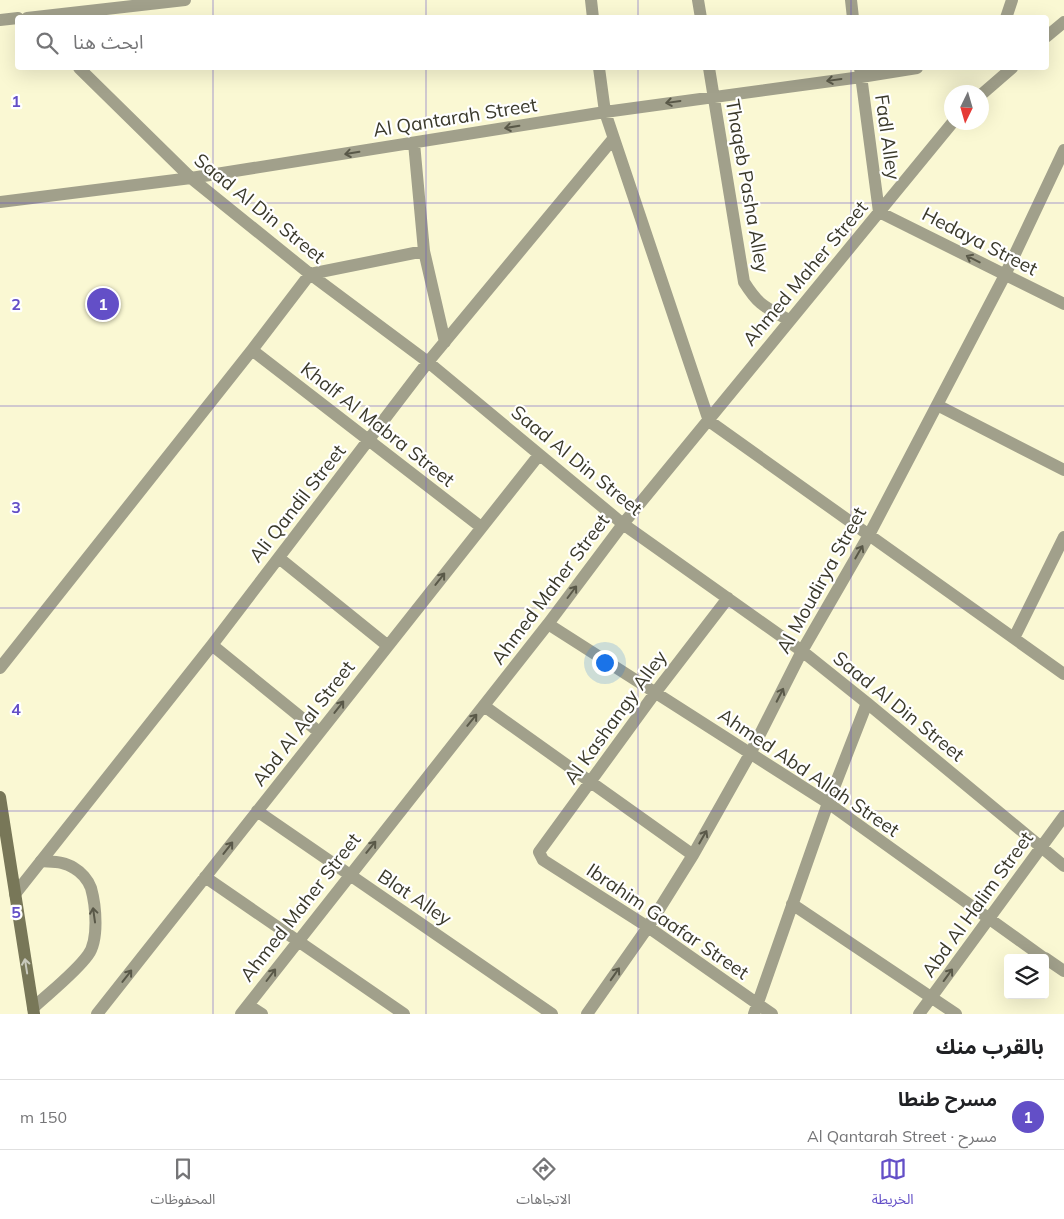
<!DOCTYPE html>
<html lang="ar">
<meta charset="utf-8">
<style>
body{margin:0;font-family:Mulish,"Noto Sans Arabic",sans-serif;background:#f6f6f6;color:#202124;direction:rtl}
.controls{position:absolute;right:15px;bottom:15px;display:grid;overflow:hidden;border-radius:5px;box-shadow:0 5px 20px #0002}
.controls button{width:45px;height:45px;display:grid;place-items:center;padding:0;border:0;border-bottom:1px solid #e0e0e0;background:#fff;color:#202124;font:25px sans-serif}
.compass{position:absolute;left:944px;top:85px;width:45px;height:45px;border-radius:50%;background:#fff;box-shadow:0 5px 20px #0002;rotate:185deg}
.you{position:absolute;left:604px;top:662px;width:18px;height:18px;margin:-12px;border:4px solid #fff;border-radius:50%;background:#1a73e8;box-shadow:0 0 0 8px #1a73e833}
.badge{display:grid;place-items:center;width:32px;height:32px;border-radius:50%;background:#634fc7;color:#fff;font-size:16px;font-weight:700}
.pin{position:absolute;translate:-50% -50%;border:2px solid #fff;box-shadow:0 1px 5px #0006}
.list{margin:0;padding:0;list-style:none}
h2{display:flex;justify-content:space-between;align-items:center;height:65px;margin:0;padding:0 20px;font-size:21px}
h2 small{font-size:16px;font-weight:400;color:#757577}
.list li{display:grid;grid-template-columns:32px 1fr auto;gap:15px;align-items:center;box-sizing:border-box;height:70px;padding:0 20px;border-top:1px solid #e0e0e0}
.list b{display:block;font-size:19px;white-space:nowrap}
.list p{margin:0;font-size:16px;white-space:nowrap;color:#757577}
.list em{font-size:16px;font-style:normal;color:#757577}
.icon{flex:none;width:28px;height:28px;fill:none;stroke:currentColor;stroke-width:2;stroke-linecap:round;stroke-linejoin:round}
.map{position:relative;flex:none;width:1064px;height:1014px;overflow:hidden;direction:ltr}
.search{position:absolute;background:#fff;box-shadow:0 5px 20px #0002;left:15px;right:15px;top:15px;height:55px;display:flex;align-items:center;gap:12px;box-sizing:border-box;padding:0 18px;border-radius:5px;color:#757577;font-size:19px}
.sheet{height:135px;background:#fff}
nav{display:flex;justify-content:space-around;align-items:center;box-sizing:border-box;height:70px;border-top:1px solid #e0e0e0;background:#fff;font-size:14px;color:#757577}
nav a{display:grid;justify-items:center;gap:2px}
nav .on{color:#634fc7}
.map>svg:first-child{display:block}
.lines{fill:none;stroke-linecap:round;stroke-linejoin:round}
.service{stroke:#a1a08b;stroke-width:12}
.minor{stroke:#a1a08b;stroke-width:12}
.secondary{stroke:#787758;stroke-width:12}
.oneway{stroke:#595848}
.oneway2{stroke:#c9c9bc}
.grid{fill:none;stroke:#634fc7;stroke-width:1;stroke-opacity:0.55}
.labels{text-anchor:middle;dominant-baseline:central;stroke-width:4.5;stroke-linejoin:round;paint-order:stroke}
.street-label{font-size:19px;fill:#3a392b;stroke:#fff}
.grid-label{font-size:16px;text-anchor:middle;font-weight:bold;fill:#634fc7;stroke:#fff;stroke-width:4.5;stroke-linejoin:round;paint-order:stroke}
</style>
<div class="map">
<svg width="1064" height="1014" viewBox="0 0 1064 1014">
<rect width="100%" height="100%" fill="#faf8d3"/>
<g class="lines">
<path class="service" d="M33,1008C49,993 75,973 88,955C99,940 96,906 91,888C88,880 81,872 74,868C64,861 53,862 41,861"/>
<path class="minor" d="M591,0L593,18
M698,0L701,18
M851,0L853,18
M27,18L185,0
M1006,18L1012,0
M0,20L18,18
M1046,37L1064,22
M79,68L191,178L310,274L428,362L623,524L802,651L867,703L1064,866
M599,68L605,112L709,421L1064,674
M709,68L744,282C759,306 765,307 789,320
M860,68L879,212L1064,304
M982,94L1012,68
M414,143L424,251L445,342
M0,202L191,178L605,112L861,77L917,68
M252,350L481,527
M937,405L1064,470
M279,558L388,646
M728,598L655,693L539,852L543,860L648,927L772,1014
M548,624L828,803L1044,958
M1014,638L1064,537
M212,645L319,732
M0,668L252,350L310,274L424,251
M484,706L693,855
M257,811L552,1014
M205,877L404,1014
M15,894L212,645L428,362L613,139
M792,904L956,1014
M1045,958L1064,971
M248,1005L262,1014
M97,1014L539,455
M241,1014L548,624L623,524L953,122
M587,1014L648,927L693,855L750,754L802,651L869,535L1005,275L1064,150
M754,1014L828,803L867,703
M919,1014L1064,816"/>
<path class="secondary" d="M0,797L34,1014"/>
</g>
<defs><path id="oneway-shaft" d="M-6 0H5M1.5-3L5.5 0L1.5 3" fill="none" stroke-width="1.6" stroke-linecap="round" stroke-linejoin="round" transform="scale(1.25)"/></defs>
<g class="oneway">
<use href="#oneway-shaft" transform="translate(834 80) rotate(172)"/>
<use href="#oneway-shaft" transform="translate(673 102) rotate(172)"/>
<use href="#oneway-shaft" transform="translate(512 127) rotate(171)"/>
<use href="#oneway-shaft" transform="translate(352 153) rotate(171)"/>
<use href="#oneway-shaft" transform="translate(973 259) rotate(-153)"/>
<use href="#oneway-shaft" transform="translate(859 552) rotate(-60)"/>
<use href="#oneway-shaft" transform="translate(440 579) rotate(-52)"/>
<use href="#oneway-shaft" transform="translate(572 592) rotate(-53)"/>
<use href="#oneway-shaft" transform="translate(780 695) rotate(-63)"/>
<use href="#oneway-shaft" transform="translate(339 707) rotate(-52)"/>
<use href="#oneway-shaft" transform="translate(472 720) rotate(-51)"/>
<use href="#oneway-shaft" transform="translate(703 837) rotate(-60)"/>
<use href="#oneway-shaft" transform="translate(371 847) rotate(-51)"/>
<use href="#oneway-shaft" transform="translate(228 848) rotate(-52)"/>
<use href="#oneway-shaft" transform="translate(94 915) rotate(-98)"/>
<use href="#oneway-shaft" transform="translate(615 974) rotate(-55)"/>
<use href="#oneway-shaft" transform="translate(271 975) rotate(-53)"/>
<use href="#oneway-shaft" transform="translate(948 975) rotate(-54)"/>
<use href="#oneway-shaft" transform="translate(127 976) rotate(-52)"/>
</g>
<use class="oneway2" href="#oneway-shaft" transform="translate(26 966) rotate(-99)"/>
<path class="grid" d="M213,0V18M426,0V18M638,0V18M851,0V18M213,68V1014M426,68V1014M638,68V1014M851,68V1014M0,203H1064M0,406H1064M0,608H1064M0,811H1064"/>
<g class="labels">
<g class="street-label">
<text transform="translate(455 117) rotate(-9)">Al Qantarah Street</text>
<text transform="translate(888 137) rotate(82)">Fadl Alley</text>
<text transform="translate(748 186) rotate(80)">Thaqeb Pasha Alley</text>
<text transform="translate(260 208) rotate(39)">Saad Al Din Street</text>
<text transform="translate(980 241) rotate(27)">Hedaya Street</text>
<text transform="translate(805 273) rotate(-50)">Ahmed Maher Street</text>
<text transform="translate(378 424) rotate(38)">Khalf Al Mabra Street</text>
<text transform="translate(577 460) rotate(39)">Saad Al Din Street</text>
<text transform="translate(297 503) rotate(-52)">Ali Qandil Street</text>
<text transform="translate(821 580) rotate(-61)">Al Moudirya Street</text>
<text transform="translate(550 589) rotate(-53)">Ahmed Maher Street</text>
<text transform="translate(899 706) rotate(39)">Saad Al Din Street</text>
<text transform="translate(615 717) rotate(-54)">Al Kashangy Alley</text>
<text transform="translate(303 723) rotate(-52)">Abd Al Aal Street</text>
<text transform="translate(809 772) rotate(34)">Ahmed Abd Allah Street</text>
<text transform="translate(415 897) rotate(34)">Blat Alley</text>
<text transform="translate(977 904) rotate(-54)">Abd Al Halim Street</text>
<text transform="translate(300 907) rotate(-52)">Ahmed Maher Street</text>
<text transform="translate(668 921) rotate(34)">Ibrahim Gaafar Street</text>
</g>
</g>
<g class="grid-label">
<text x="16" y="107">1</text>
<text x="16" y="310">2</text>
<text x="16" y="513">3</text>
<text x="16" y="715">4</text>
<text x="16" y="918">5</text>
</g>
</svg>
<div class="controls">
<button><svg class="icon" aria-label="layers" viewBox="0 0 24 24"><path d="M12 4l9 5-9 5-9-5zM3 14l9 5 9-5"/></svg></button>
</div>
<svg class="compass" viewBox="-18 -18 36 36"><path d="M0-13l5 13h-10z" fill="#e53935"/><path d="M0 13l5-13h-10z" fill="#757577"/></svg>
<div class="you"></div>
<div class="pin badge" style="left:103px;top:304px">1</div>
<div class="search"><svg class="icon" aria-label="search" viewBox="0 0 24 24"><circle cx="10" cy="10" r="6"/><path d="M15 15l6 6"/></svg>ابحث هنا</div>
</div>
<section class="sheet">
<h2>بالقرب منك<small></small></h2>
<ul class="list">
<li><span class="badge">1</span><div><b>مسرح طنطا</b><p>مسرح · Al Qantarah Street</p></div><em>150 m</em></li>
</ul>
</section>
<nav>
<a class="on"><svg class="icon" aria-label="map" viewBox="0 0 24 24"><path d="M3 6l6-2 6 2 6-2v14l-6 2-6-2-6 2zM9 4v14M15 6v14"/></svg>الخريطة</a>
<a><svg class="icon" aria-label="directions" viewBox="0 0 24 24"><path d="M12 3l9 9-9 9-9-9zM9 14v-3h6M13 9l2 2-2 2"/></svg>الاتجاهات</a>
<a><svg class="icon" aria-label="saved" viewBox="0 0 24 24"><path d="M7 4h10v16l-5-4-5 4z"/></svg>المحفوظات</a>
</nav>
